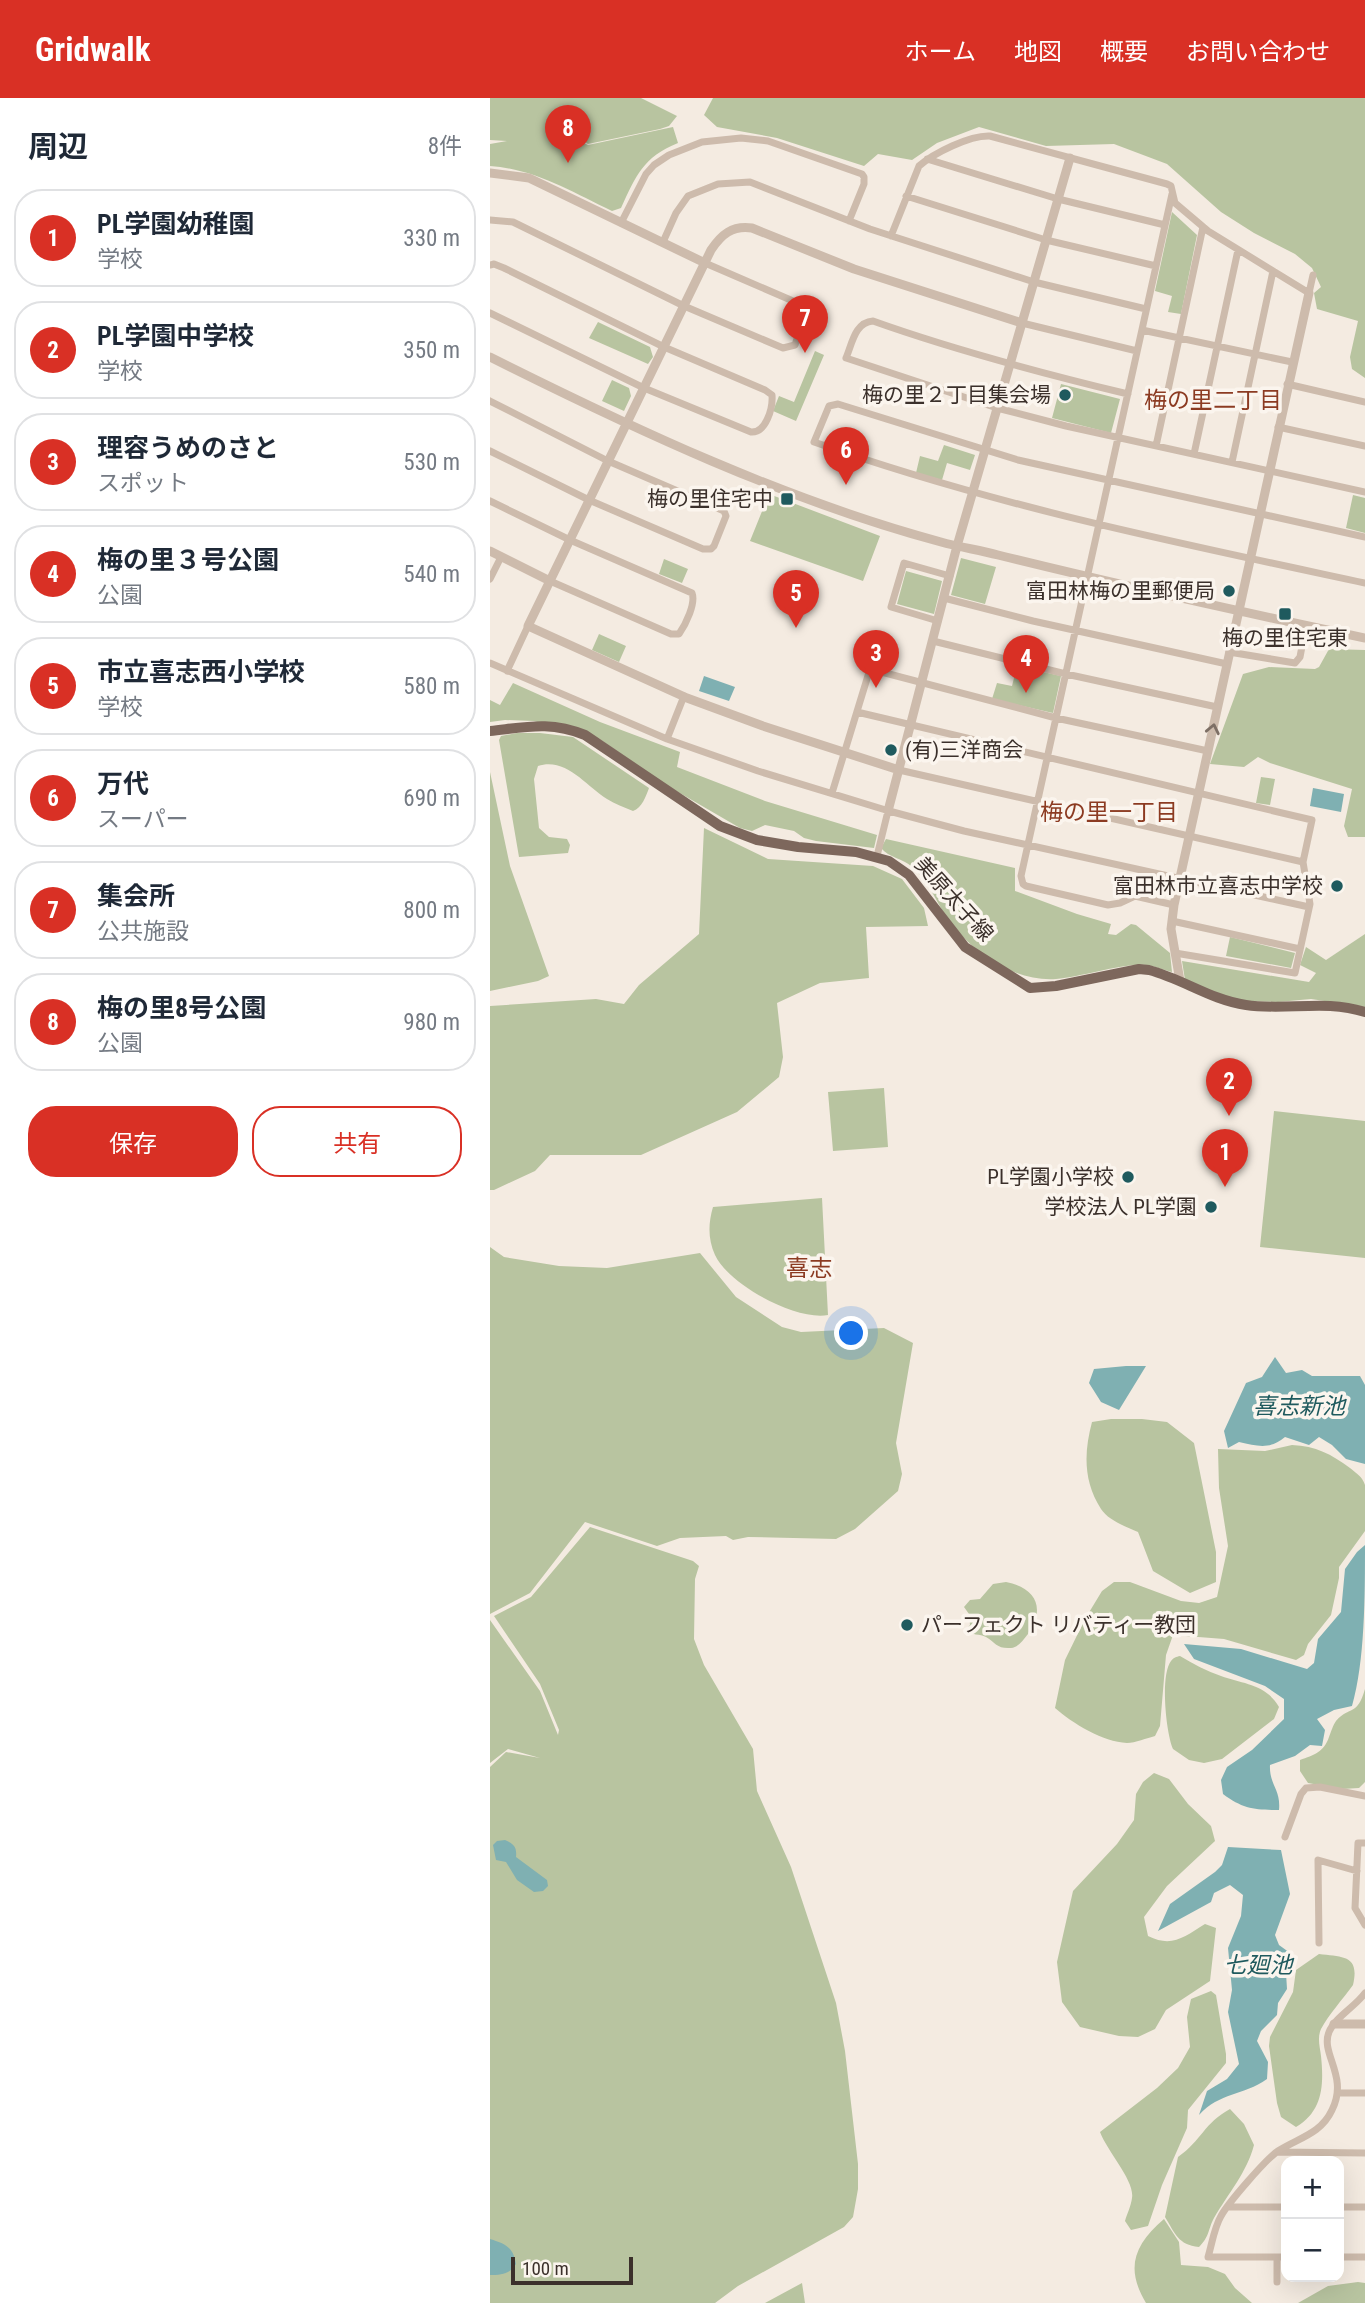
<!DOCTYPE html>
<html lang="ja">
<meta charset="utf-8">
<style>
body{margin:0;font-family:"Roboto Condensed","Noto Sans JP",sans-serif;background:#f2f2f3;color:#1f2937}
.controls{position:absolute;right:21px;bottom:21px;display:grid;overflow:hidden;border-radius:14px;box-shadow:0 7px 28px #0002}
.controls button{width:63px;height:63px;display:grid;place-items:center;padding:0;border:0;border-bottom:2px solid #e0e1e3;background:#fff;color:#1f2937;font:35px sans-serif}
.scale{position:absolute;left:21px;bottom:18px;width:122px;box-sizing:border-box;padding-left:7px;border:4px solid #3b302b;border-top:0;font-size:19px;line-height:24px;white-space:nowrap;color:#3b302b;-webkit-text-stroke:5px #fbf5ee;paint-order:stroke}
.you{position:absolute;left:362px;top:1236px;width:24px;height:24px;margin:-18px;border:5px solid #fff;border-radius:50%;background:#1a73e8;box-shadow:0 0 0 10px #1a73e833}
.badge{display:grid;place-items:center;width:46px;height:46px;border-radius:50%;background:#d93025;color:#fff;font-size:23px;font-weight:700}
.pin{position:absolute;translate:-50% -58px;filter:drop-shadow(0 2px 4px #0008)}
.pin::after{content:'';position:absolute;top:37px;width:24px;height:21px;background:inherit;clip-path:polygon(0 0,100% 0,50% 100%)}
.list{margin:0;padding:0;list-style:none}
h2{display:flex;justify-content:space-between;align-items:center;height:91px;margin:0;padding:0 28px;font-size:30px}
h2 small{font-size:23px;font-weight:400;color:#747a83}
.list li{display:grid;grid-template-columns:46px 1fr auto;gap:21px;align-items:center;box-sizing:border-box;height:98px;margin:0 14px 14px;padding:0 14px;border:2px solid #e0e1e3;border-radius:28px}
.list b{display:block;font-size:26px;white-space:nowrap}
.list p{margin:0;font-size:23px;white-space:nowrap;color:#747a83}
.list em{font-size:23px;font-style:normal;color:#747a83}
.actions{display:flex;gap:14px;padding:21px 28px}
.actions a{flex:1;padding:16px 0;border:2px solid #d93025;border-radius:28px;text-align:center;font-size:24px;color:#d93025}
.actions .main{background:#d93025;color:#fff}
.map{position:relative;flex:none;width:875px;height:2205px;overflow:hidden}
header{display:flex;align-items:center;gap:42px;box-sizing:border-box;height:98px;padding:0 35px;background:#d93025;color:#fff}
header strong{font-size:33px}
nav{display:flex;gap:38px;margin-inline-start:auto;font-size:24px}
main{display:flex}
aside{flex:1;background:#fff}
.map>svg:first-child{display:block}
.green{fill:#b8c4a0}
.water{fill:#7fb0b2}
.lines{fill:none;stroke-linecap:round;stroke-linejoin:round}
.minor{stroke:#cdbbac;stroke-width:7}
.tertiary{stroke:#cdbbac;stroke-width:9}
.primary{stroke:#7d675c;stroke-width:10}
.oneway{stroke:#7d6f65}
.poi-dot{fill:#1f5a5e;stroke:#fbf5ee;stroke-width:2.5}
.labels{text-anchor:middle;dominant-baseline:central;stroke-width:7;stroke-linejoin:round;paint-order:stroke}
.poi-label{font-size:21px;fill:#3b302b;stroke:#fbf5ee;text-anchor:end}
.street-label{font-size:21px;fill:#3b302b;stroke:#fbf5ee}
.neighbourhood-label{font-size:23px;fill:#8c3b22;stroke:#fbf5ee}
.water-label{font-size:23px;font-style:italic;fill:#1f5a5e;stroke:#fbf5ee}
</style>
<header>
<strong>Gridwalk</strong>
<nav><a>ホーム</a><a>地図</a><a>概要</a><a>お問い合わせ</a></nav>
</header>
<main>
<aside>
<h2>周辺<small>8件</small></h2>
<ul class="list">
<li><span class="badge">1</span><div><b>PL学園幼稚園</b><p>学校</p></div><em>330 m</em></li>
<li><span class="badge">2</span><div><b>PL学園中学校</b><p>学校</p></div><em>350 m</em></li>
<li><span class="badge">3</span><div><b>理容うめのさと</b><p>スポット</p></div><em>530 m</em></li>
<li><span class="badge">4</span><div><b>梅の里３号公園</b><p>公園</p></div><em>540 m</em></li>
<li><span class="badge">5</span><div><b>市立喜志西小学校</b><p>学校</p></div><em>580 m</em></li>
<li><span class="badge">6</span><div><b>万代</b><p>スーパー</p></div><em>690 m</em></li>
<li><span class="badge">7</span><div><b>集会所</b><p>公共施設</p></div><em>800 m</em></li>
<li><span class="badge">8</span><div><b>梅の里8号公園</b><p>公園</p></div><em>980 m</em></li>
</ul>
<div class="actions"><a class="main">保存</a><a>共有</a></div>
</aside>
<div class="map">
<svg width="875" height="2205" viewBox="0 0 875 2205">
<rect width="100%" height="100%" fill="#f4ebe1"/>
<path class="green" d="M0,0H151L187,18L179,28L170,31L98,46L92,42V44L98,47L183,29L188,45C153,59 146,78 131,110L122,113C82,94 45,71 0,68V46L17,43L0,42Z
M223,0H875V280L862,271L860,259L868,223L827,211L824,195L831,189L822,170L805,156L764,135L731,114L677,66L624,46L556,48L489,29L447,45L422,62L388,56L374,68L287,40L227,29L214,17Z
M682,114L707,137L691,216L678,214L682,198L665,193Z
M108,224L160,249L163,259L158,266L99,240Z
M325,253L334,257L306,323L283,313L289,298L304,304Z
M122,282L139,290L141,298L134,313L112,303Z
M571,286L630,301L621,335L562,320Z
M454,347L485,357L480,372L457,365L452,382L426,375L430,358L448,363Z
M279,396L390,438L373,483L260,443Z
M863,397L875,400V435L856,430Z
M471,460L506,469L495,506L461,497Z
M174,461L198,471L192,485L169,476Z
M416,473L452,483L444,516L407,506Z
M109,536L136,548L129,564L102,552Z
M839,551L875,552V739H858L854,728L862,691L780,665L768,659L754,669L720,666L753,576L779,569L825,571L829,569Z
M527,568L571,578L563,615L502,601L507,585L522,588Z
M23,585L110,624L190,654L187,669L275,703L387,737L384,750L326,743L314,740L304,733L275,727L262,733L250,730L176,687L111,642L44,623L15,622L0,624V602L10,607Z
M27,635H50L83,639L159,690C156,698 152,710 143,713C134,709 125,706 117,701C96,688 76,659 48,668L44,681L49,730L59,739L77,741L80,747L78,755L29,759L9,642L11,638Z
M0,674L20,768L59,878L48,883L0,893Z
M771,679L785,681L780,707L766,705Z
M214,730L278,761L383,768L412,781L434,810L438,828L376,829L379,880L330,885L287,905L293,959L289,979L247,1014L151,1057H60L45,1073L4,1092H0V908L106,901L134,906L149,887L209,836Z
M396,741L525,770V793L587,816L621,826L618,836L626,837L641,826L646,827L680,855L682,874C674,872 665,868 656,867C632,865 592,879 566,881C522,884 479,852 455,817C445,800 437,782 422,769C413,760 399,760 391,750Z
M875,836V909L821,901L788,904L753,903L738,901L695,882L692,863L819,884L826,875L810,867L816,849L836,862Z
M740,839L805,855L801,870L736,858Z
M394,990L398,1049L343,1053L338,994Z
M784,1013L875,1023V1160L770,1149Z
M332,1100L338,1217C306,1223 239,1187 225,1157C218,1141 218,1126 223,1109Z
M0,1149L14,1159L69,1168L117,1170L210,1155L246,1199L292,1229L311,1234L394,1230L423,1245L406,1345L412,1376L408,1393L365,1431L346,1441L258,1439L243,1442L236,1438L190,1440L167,1448L95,1424L40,1495L0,1516Z
M621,1321H652L677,1324L704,1345L726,1454V1484L700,1495L663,1473L648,1434C636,1429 618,1422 611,1411C593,1383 594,1354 602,1324Z
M802,1347C826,1348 841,1356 860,1370C867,1376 872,1378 875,1387V1433L849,1469V1480L841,1517L818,1546L814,1557L806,1562L734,1541L683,1537L676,1557L670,1628L665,1638C657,1640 645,1645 637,1645C613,1644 582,1625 565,1610L575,1562L595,1521L612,1493L624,1484H640L691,1503L709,1505L727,1499L738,1448L729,1390L728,1351L775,1353Z
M100,1429L203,1463L209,1468L205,1481L204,1541L214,1567L263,1651L267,1693L301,1769L346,1905L355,1953L368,2066V2091L363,2119L354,2129L248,2188L225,2205H0V1669L16,1654L50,1660L18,1651L0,1665V1522L50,1593L68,1637L69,1632L50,1586L4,1518L41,1499Z
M516,1484C546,1490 556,1510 538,1536C533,1542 529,1549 521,1550C507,1551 506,1545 496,1539C490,1536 482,1537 475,1533L480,1527L479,1516L474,1509L480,1502L490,1501L503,1486Z
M690,1558C703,1566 717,1573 731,1578C753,1586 776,1586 789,1609L784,1621L732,1661L714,1665L699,1662L683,1651C676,1635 670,1577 681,1563C684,1559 686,1559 690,1558Z
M875,1591V1684L869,1690L852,1691L818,1685L810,1673V1662C824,1657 834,1654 839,1639C841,1634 843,1627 846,1623C860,1607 867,1619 875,1591Z
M664,1675L679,1681L698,1706L721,1728L725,1743L677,1788L654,1819L658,1838C682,1850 694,1839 715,1826L726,1830L720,1883L676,1912L665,1931L648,1939L629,1938L590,1929L572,1904L567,1864L583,1793L627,1746L644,1722L646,1696L653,1684Z
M829,1856C853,1859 870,1857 863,1887C853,1901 839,1916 831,1931C827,1940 830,1949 831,1958C834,1987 833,2013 806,2029L791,2019L787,2005L779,1948L780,1939L803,1894L806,1872Z
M721,1893L726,1897L736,1956V1965L698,2012L697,2030L672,2087L658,2128L641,2132L635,2123C637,2116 641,2108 642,2100C645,2083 617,2053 610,2034L667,1990L688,1970L700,1949L697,1919L701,1901Z
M740,2011L754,2026L764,2047C757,2074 738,2096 724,2120C718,2131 720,2138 709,2149C688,2147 685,2135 675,2119L688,2059C712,2042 714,2025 740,2011Z
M674,2121L689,2144L691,2167L718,2169L735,2176L745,2190L762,2205H656C635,2170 644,2147 674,2121Z
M868,2184L875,2185V2205H808L838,2188Z
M312,2185L315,2205H275Z"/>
<path class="water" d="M214,578L245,589L239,603L209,593Z
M823,690L854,696L851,714L820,708Z
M785,1259L796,1275L812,1272L822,1278H870L875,1287V1366L856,1361L842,1347L829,1339L819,1347L795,1339C779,1352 768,1348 749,1344L738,1350L734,1333L756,1285L772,1279Z
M636,1268H656L629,1312L611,1304L599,1285L604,1271Z
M875,1447C875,1497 875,1564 862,1608L844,1612L827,1621L835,1632L832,1648L820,1647L805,1658L780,1667C779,1687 791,1691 789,1712C765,1712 753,1711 733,1696L731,1682L737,1669L762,1652L794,1621V1601L775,1588L704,1561L694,1546L751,1551L817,1571L824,1565L828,1541L851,1514L855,1471L867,1454Z
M15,1742C24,1746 27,1749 26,1759L57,1782L58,1788L53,1793L44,1794L27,1782L16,1764L6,1762L3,1747L7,1743Z
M738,1749L791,1752L800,1796L785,1837L789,1847L807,1860L796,1875L797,1891L788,1905L787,1917L771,1933L767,1943L778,1964L777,1981C753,1998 730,1994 709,2017L717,1993L737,1981L749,1966L738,1914L742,1892L738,1850L751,1818L753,1797L740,1787L724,1795L721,1804L668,1833L680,1806L725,1774L732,1767Z
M0,2141C16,2146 23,2149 26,2166C20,2176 11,2177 0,2177Z"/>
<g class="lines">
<path class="minor" d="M437,61L568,101L675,127
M682,96L531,778L533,786L536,788L618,807L630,805L645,798L684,807
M416,98L556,142L666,168
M0,122L23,124L194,208L293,250L305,247L316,212L310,206L215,165
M131,125L156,76L164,67L179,57L212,44L251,40L278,43L372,76L374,79V86L359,123
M401,138L429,68C444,55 480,37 500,38L677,86L681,88L685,105L718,133L819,195L823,177
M173,144L186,115L198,98L228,86L260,84L380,131L544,184L656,211
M0,167L4,166L14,170L174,249L275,292L282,297C283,310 276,335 261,334L154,290L0,215
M532,225L647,253
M652,232L802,264
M797,286L875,304
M638,296C551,275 467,253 383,223C365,224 362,246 356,260L507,310L576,328L875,394
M0,303L118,363L234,413L236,418L224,448L221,451H213L99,402L0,353
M788,329L875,348
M666,348L713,129
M704,356L748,152
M742,364L783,173
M0,403L80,442L202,495C206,505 196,526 189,536H181L60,483
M875,439L528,362L348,306L339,308L324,344C505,408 688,445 875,485
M0,481L11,459
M454,500L543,523L737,566
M448,523L401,509L414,465L460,478
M443,543L576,576L727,609
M739,554L805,565L810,559L816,527
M0,565L177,641L268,673L399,713L474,733L819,809
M17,573L38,528
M367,614L822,722L813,764L820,806L805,875L685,855
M177,641L194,598
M409,672L813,764
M342,695L380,571L566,620L718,653
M387,758L398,713
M682,823L810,851
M795,1739L811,1696L816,1690L830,1689L875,1698
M875,1745H868L865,1810L875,1827
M829,1845L828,1762L867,1773
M849,1995H875
M787,2054L875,2055
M737,2109H796
M849,2109H875
M796,2159H718C722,2146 724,2130 731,2118C738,2105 776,2061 788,2053C808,2040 831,2036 842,2012C859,1978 830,1956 839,1934C845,1919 865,1909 875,1895
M849,2159H875
M787,2184V2159"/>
<path class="tertiary" d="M0,75L39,80L215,165
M0,259C144,331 295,402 451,444C469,449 489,452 508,457C629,487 752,514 875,540
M0,453L60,483
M409,672L273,628L197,600L38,528L221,152C231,137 242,127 262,130L364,171L532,225
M398,713L467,448L580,60
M690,883L681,831L684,807L819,195
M844,1926H875"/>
<path class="primary" d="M0,633C37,629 60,623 95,637L230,728L267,742L308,749L366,754L399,763L419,777L475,849L540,890L566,888L649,871L659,872C693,881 721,902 756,907C796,913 835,901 875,914"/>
</g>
<defs><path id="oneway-chevron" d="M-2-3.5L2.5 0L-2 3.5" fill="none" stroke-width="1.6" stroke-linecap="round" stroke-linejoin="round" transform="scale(1.75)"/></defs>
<use class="oneway" href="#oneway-chevron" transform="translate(723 631) rotate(-78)"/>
<g class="poi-dot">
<circle cx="575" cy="297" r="7"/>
<rect x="290" y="394" width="14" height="14" rx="3.5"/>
<circle cx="739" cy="493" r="7"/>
<rect x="788" y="509" width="14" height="14" rx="3.5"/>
<circle cx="401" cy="652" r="7"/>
<circle cx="847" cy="788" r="7"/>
<circle cx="638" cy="1079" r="7"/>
<circle cx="721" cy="1109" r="7"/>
<circle cx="417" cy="1527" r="7"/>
</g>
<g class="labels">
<g class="poi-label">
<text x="561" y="297">梅の里２丁目集会場</text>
<text x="283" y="401">梅の里住宅中</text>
<text x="725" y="493">富田林梅の里郵便局</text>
<text x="795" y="540" text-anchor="middle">梅の里住宅東</text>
<text x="415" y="652" text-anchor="start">(有)三洋商会</text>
<text x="833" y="788">富田林市立喜志中学校</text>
<text x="624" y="1079">PL学園小学校</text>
<text x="707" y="1109">学校法人 PL学園</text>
<text x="431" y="1527" text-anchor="start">パーフェクト リバティー教団</text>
</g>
<g class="street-label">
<text transform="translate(464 801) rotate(48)">美原太子線</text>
</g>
<g class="neighbourhood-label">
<text x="723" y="302">梅の里二丁目</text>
<text x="619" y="714">梅の里一丁目</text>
<text x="319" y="1170">喜志</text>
</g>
<g class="water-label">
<text x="809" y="1308">喜志新池</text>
<text x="768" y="1867">七廻池</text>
</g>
</g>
</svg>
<div class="controls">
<button>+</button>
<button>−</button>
</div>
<div class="scale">100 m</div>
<div class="you"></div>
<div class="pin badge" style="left:735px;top:1089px">1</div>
<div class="pin badge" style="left:739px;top:1018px">2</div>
<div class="pin badge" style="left:386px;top:590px">3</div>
<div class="pin badge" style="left:536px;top:595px">4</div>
<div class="pin badge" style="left:306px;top:530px">5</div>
<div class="pin badge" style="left:356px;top:387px">6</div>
<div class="pin badge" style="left:315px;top:255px">7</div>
<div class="pin badge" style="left:78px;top:65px">8</div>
</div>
</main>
